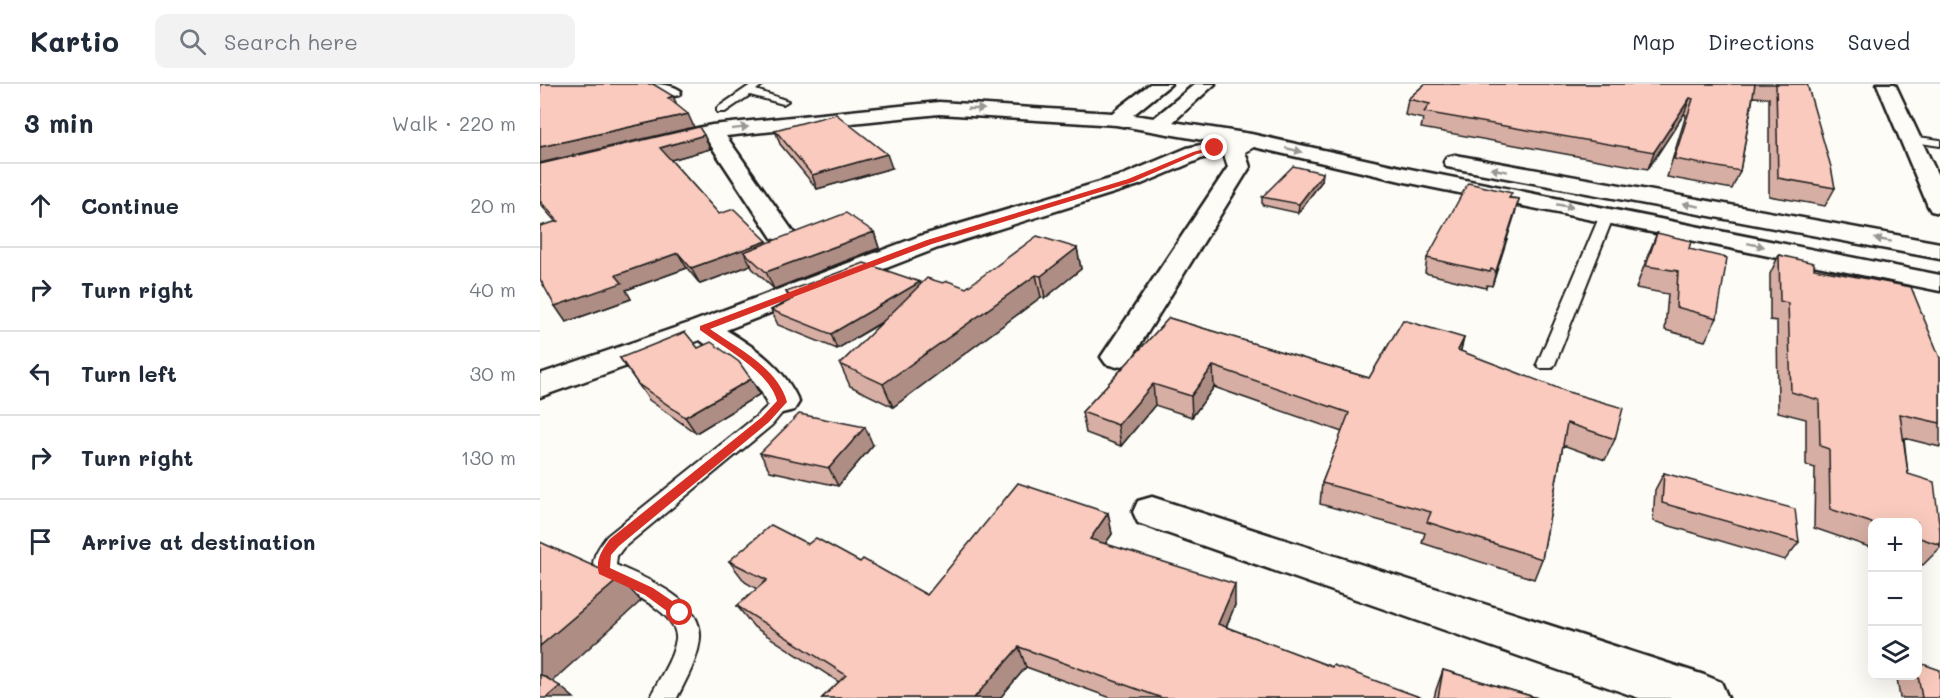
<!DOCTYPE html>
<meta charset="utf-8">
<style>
body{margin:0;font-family:Mali,sans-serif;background:#f2f2f3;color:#1f2937}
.controls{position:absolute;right:18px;bottom:18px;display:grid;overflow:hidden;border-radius:12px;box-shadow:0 6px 24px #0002}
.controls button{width:54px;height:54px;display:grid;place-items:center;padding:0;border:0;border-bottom:2px solid #e0e1e3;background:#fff;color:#1f2937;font:30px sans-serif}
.stop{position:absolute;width:18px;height:18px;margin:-14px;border:4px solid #d93025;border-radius:50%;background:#fff}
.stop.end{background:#d93025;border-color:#fff;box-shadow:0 2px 6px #0008}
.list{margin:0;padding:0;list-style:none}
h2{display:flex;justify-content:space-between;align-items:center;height:78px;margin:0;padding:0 24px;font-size:26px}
h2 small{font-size:20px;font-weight:400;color:#747a83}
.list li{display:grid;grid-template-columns:39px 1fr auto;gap:18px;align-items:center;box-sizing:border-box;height:84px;padding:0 24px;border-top:2px solid #e0e1e3}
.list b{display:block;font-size:22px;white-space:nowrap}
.list em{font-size:20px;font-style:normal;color:#747a83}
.icon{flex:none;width:33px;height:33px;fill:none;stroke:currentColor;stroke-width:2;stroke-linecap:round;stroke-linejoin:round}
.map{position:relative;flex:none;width:1400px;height:614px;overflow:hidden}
header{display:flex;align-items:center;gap:36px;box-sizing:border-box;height:84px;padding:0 30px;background:#fff;border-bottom:2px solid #e0e1e3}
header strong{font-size:28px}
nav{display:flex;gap:33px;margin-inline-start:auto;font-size:21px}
.search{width:420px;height:54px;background:#f2f2f3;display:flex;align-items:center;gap:15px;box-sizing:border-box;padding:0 21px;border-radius:12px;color:#747a83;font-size:22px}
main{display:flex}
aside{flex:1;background:#fff}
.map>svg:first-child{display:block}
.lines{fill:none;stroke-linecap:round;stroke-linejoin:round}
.lane-casing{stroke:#1c1c1c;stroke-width:4}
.street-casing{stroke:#1c1c1c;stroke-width:5}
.lane{fill:#fdfcf7;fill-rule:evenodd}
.street{fill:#fdfcf7;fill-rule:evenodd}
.wall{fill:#d6aea3;stroke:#1c1c1c;stroke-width:1.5}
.shaded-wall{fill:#ae8d84;stroke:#1c1c1c;stroke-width:1.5}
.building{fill:#f9cabd;stroke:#1c1c1c;stroke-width:1.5}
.oneway{fill:#989794}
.route{fill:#d93025}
</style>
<header>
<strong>Kartio</strong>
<div class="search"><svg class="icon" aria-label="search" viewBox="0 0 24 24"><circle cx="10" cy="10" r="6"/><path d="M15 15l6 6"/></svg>Search here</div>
<nav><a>Map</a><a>Directions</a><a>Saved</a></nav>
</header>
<main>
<aside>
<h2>3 min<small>Walk · 220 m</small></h2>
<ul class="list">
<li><svg class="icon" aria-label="ahead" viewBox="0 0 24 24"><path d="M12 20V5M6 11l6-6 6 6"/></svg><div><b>Continue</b></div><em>20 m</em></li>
<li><svg class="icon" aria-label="right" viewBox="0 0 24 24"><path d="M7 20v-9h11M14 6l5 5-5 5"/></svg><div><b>Turn right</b></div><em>40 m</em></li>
<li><svg class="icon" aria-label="left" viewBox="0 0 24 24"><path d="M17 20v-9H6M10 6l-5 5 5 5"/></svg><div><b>Turn left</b></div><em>30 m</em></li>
<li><svg class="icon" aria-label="right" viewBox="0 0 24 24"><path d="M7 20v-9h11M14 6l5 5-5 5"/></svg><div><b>Turn right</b></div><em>130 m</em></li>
<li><svg class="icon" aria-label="arrive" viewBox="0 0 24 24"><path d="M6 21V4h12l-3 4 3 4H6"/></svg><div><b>Arrive at destination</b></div></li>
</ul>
</aside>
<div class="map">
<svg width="1400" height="614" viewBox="0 0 1400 614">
<rect width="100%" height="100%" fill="#fdfcf7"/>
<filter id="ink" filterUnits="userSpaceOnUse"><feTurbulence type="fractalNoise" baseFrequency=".0167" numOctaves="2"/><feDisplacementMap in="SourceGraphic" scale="12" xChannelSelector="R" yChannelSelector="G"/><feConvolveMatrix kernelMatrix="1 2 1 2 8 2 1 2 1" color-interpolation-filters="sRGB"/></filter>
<g filter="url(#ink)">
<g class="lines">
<g class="lane-casing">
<path id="lane" d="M212,0H224L216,6L248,17L243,20L210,11L185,28H177V24Z
M1371,52L1400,56V62L1367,57L1365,55Z
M1067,127L1074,131L1015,280L1012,284H1000L997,280L1060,131Z
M242,312L248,314L251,318L232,341L83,464L77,472L76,481C104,494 162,515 160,553C159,574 146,596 137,614H110C118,595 133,576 136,555C139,526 78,503 56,493C48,477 58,464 67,452L218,331L236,314Z"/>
</g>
<g class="street-casing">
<path id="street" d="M105,0C117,0 133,0 141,7L139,11C128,14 112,9 105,0Z
M610,0H631L593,31L614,34L655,0H675L633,38L711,50L865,84L1400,191V207L865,98L714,63L705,68L710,83L588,280L577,283L566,280L561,273L688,83L684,71L663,74L599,101L398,164L186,246C217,265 244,283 259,318L254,326L242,329L230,326L221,307L209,292L160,256L0,313V290L152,238L380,152L583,91L647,64L674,58L576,41L399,30L186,52L254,149L250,154L241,157L232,154L166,54L118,65L110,64L107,59L110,54L172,41L399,18L572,29Z
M1337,0H1355L1400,96V129L1391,127L1388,122Z
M915,71L1400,159V175L907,83L904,78L907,73Z
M612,413L1164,591L1181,598L1188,614H1099L598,439L593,428L598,417Z"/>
</g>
<use href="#lane" class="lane"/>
<use href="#street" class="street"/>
</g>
<path class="wall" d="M885,0H1267L1295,104L1285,122L1229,112V14L1213,13L1200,87L1192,105L1127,93L1146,31L1144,30L1108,85L881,44L883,35L865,31L868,15Z
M235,46L352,84L277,105L240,60Z
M164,51L170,65L131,76L179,130L228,159L334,148L339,164L234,205L212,184L211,181L160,200L147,184L86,206L91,215L26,238L15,137L0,120V80Z
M782,97L758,129L722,121V113Z
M971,114L979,115L952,202L947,201L946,204L885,189L887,174Z
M1117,149L1149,165L1177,234L1165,257L1125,246L1128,210L1096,204L1108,171Z
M537,164L541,185L505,214L501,213L353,323L310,302L300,280L343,238L297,265L238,241L231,226L250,216L246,208L380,198L381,200L403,199L426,204Z
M1239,171L1274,185L1400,274V363L1364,354L1368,390L1400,447V464L1383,481L1377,479V438H1332V464L1274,444L1275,384L1266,381V335L1238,328L1237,237L1230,236V190Z
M629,234L829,294L924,254L920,267L1075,355L1065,376L1023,361L1002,475L994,495L882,459L885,449L780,420L782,399L802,348L674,303L652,333L615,321L581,362L546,349L542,328Z
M80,274L220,310L156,349L109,316Z
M333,361L298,402L230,387L220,369Z
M1124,389L1259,458L1245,476L1113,437L1115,406Z
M568,429L572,450L565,460L695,521L686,543L792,583L882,614H571L486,583L460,614H282L299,598L214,543L197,522L217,505L205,498L189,477L268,460L320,478L387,511Z
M1377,578L1400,614H1360L1357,594L1361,591H1377Z
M903,586L998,614H894L896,606Z"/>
<path class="shaded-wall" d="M133,12L139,25L128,14Z
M1150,14L1144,30L1108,85L1114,68Z
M148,30L154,43L0,79V63Z
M164,51L170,65L127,77L120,64Z
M347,70L352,84L277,105L272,91Z
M783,89L782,97L758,129L759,120Z
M979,115L975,130L952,202L956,187Z
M334,148L339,164L234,205L226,188Z
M227,157L234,172L204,168L211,181L160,200L151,184Z
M537,164L541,185L505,214L501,192Z
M138,169L147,184L86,206L91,215L26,238L15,222L76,191Z
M496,191L501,213L353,323L343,300Z
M380,198L385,212L297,265L291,250Z
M924,254L919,274L918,266Z
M673,282L674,303L652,333L651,312Z
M211,295L220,310L156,349L145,333Z
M613,300L615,321L581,362L578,341Z
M325,343L333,361L298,402L289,384Z
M568,429L572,450L554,476L550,455Z
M80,494L101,517L8,601L0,594V562Z
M695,500V521L679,561L678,540Z
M479,563L486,583L460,614H434Z
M20,602L34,614H6Z"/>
<path class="building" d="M3,0H113L133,12L128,14L148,30L0,63V1Z
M885,0H1215L1200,87L1134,75L1153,15L1150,14L1114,68L884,28L890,20L868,15Z
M1236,0H1267L1291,83L1295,104L1238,94Z
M296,30L347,70L272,91L235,46Z
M159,43L164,51L120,64L179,130L194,125L227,157L151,184L138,169L76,191L82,199L15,222L0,195V142L18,137L0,117V80Z
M753,82L783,89L759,120L722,113Z
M928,99L972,109L969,114L979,115L956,187L951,185L950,188L887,174Z
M306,129L334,148L226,188L204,168Z
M1117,149L1151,157L1149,165L1187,174L1177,234L1136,223L1138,187L1106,182Z
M497,152L537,164L501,192L496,191L343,300L300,280L387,194L403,199L408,197L426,204Z
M1239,171L1274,179V185L1371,203L1400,274V339L1360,330L1368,390L1394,398L1400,447V461L1377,453V438L1332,439L1290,425L1289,365L1280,362L1279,316L1251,308L1248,219L1240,217Z
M324,179L380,198L291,250L231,226L253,215L246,208Z
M629,234L829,294L863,236L924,254L918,266L1028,308L1083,324L1075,355L1027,339L1002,475L887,438L891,428L782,399L809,329L673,282L651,312L613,300L578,341L542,328Z
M145,248L158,264L171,258L199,278L211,295L145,333L98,300L80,274Z
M259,330L325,343L289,384L220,369Z
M1124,389L1255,425L1259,458L1122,419Z
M478,399L568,429L550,455L695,500L678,540L792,583L793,581L882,614H622L479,563L434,614H282L306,591L197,522L227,496L189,477L231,441L268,460L276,454L320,478L323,475L387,511Z
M0,458L80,494L0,562Z
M1377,578L1400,586V614H1382L1377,586Z
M903,586L997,614H898Z
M0,590L20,602L6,614H0Z"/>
<defs><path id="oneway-solid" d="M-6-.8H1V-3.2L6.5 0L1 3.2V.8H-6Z" transform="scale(1.5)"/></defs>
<g class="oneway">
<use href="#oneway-solid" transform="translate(436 25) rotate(2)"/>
<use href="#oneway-solid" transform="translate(200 44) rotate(-7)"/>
<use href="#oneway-solid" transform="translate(754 66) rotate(13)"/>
<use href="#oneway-solid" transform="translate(959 86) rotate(-170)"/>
<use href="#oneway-solid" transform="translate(1151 121) rotate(-170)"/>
<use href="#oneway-solid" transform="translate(1025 122) rotate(11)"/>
<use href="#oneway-solid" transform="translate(1343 156) rotate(-170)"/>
<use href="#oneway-solid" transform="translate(1216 161) rotate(12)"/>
</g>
</g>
<path class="route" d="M675,62L677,66L657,70L593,98L392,160L170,245C197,264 238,284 247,318L229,338L79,462L71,471L70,484L113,504L144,525L146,529L144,533H135L105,511L59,490C55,476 62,466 70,455L222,333L237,317C230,288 184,264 160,246V242L387,156L588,95L653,68Z"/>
</svg>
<div class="controls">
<button>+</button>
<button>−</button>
<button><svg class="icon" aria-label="layers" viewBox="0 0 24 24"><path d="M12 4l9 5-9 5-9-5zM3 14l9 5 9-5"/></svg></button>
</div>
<div class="stop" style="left:140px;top:529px"></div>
<div class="stop end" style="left:675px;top:64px"></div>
</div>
</main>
